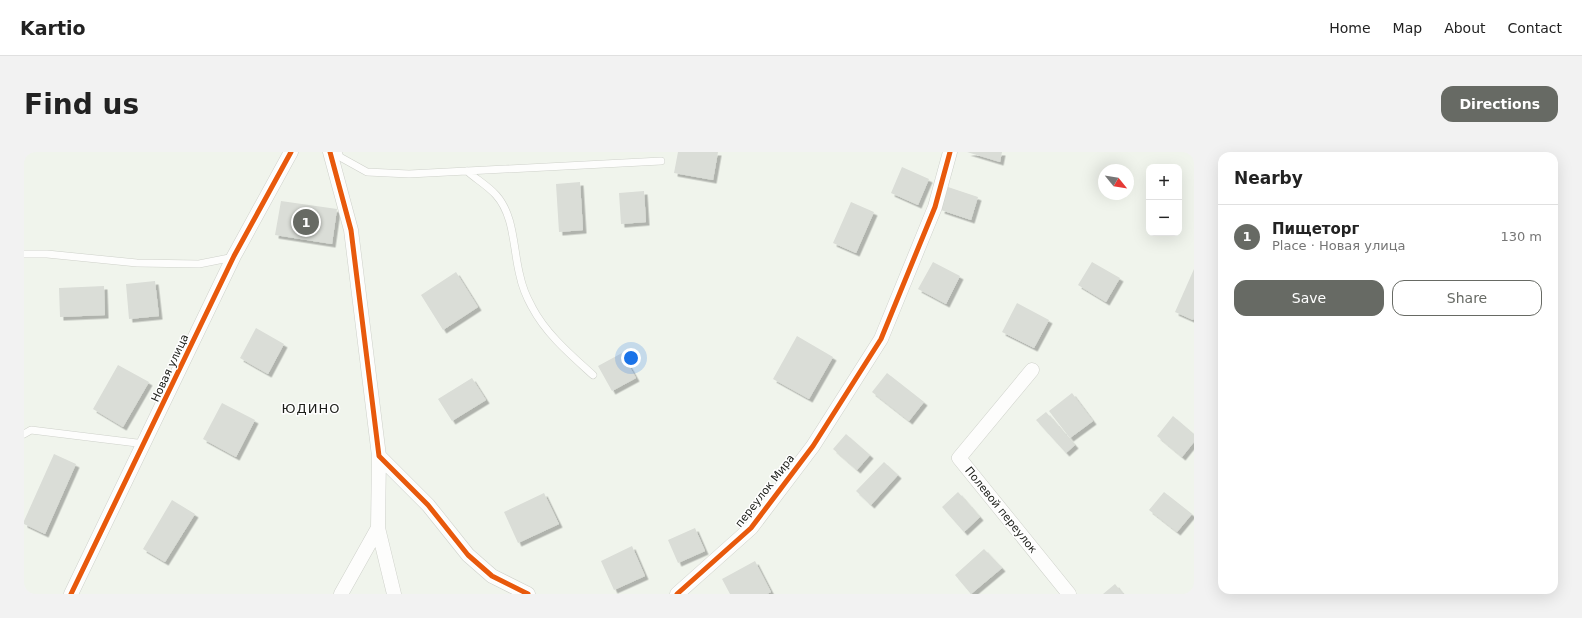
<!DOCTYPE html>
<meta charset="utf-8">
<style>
body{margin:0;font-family:"DejaVu Sans",sans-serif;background:#f2f2f2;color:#222}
.controls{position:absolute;right:12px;top:12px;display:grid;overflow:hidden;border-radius:8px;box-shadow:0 4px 16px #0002}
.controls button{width:36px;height:36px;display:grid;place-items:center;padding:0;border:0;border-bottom:1px solid #e0e0e0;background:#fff;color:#222;font:20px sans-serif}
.compass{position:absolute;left:1074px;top:12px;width:36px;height:36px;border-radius:50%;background:#fff;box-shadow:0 4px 16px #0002;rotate:120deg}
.you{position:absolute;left:607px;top:206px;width:14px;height:14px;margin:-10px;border:3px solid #fff;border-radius:50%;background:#1a73e8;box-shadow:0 0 0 6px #1a73e833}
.badge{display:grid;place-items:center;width:26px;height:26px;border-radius:50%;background:#676a64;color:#fff;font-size:13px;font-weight:700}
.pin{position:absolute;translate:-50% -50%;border:2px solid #fff;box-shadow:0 1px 4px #0006}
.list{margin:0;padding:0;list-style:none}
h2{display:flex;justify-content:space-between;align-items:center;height:52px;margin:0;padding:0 16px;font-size:17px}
h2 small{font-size:13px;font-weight:400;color:#767676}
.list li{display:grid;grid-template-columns:26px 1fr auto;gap:12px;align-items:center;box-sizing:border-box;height:64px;padding:0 16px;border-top:1px solid #e0e0e0}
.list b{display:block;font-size:15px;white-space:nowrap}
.list p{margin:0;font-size:13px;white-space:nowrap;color:#767676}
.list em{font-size:13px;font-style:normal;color:#767676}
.actions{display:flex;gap:8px;padding:12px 16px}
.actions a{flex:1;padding:9px 0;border:1px solid #676a64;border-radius:12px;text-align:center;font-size:14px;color:#676a64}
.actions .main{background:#676a64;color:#fff}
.map{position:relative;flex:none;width:1170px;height:442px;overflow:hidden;border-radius:12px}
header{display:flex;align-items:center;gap:24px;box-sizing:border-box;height:56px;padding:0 20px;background:#fff;border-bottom:1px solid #e0e0e0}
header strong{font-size:19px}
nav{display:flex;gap:22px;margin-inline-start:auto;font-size:14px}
.intro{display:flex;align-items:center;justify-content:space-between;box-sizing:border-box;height:96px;padding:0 24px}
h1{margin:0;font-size:28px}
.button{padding:10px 18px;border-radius:12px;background:#676a64;color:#fff;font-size:14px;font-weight:700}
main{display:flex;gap:24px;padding:0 24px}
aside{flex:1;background:#fff;border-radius:12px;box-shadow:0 4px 16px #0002}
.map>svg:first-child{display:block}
.building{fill:#daddd7;filter:url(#shadow)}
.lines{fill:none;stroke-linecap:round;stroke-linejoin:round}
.service-casing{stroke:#ced1ca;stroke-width:8}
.minor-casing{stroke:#ced1ca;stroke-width:15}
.service{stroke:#fdfdfc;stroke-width:7}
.minor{stroke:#fdfdfc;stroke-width:14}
.cycleway-casing{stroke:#fff;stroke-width:8}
.cycleway{stroke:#e8590c;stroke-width:5}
.labels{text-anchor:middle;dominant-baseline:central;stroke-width:3;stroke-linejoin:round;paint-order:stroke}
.street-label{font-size:11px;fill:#1d1f1a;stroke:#fff}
.quarter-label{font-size:13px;letter-spacing:1px;fill:#1d1f1a;stroke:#fff}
</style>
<header>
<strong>Kartio</strong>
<nav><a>Home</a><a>Map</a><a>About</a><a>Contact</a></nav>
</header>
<div class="intro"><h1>Find us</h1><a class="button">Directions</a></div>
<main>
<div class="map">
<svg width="1170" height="442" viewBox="0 0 1170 442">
<defs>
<filter id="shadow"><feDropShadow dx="3.5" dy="3.5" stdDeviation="0" flood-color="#0004"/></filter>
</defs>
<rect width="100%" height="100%" fill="#f0f4ec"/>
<path class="building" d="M654,0H694L689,28L650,21Z
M943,0H978L976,10Z
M878,15L905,27L894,53L867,41Z
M556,30L559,78L535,80L532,32Z
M924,35L954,45L947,68L917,58Z
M620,39L622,70L597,72L595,41Z
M257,49L313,57L308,92L251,83Z
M827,50L850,60L832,101L809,91Z
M909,110L936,124L922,152L894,137Z
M1068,110L1096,126L1082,150L1054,133Z
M1170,117V166L1169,168L1151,160Z
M432,120L454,155L419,178L397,143Z
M131,129L135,164L105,167L102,132Z
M80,134L81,163L36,165L35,136Z
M993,151L1025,168L1010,196L978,180Z
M232,176L260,192L244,222L216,206Z
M773,184L809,205L785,247L749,227Z
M598,201L612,226L588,239L574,214Z
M94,213L125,230L99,275L69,257Z
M863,221L900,250L885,269L848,240Z
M448,226L462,248L428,269L414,247Z
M1048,241L1069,269L1046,286L1025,259Z
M198,251L231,268L212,305L179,287Z
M1022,260L1051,293L1042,301L1012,268Z
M1149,264L1170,282V290L1158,305L1133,284Z
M822,282L846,303L833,318L809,297Z
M30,302L52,312L21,382L0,372V369Z
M860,310L874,323L847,353L832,339Z
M934,340L956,365L940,380L918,355Z
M1140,340L1168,362L1153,380L1125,358Z
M520,341L535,372L494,391L480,360Z
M148,348L171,362L141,410L119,397Z
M671,376L681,399L654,411L644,388Z
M608,394L621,424L590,438L577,409Z
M960,397L978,416L947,442L931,423Z
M731,409L747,440L743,442H706L698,427Z
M1091,432L1099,442H1079Z"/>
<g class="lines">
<g class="service-casing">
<path id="service" d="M314,0L316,5L343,20L385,22L637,9
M443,19C452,27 464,34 472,43C491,64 489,98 496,124C498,134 503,146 508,155C522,182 547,203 569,223
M0,102H23L113,111L175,112L210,105
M0,282L7,278L121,292"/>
</g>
<g class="minor-casing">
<path id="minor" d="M306,0L327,78L355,304L404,353L444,403L468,424L504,442
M1008,218L935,306L1045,442
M355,304L354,376L370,442
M47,442L210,104L267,0
M317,442L354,376
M653,442L727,376L789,294L857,187L911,55L926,0"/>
</g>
<use href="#service" class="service"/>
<use href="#minor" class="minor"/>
<g class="cycleway-casing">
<path id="cycleway" d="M306,0L327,78L355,304L404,353L444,403L468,424L504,442
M47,442L210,104L267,0
M653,442L727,376L789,294L857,187L911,55L926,0"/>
</g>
<use href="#cycleway" class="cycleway"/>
</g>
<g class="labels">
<g class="street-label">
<text transform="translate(146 216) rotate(-65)">Новая улица</text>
<text transform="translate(741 339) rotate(-52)">переулок Мира</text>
<text transform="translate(977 358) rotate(51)">Полевой переулок</text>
</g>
<g class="quarter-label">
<text x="287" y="256">ЮДИНО</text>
</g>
</g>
</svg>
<div class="controls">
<button>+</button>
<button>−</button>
</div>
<svg class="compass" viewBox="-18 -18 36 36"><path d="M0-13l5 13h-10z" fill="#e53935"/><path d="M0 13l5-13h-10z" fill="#767676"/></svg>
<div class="you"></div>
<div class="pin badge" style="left:282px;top:70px">1</div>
</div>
<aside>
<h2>Nearby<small></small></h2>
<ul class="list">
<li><span class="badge">1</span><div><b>Пищеторг</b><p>Place · Новая улица</p></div><em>130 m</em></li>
</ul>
<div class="actions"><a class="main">Save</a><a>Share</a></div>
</aside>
</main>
